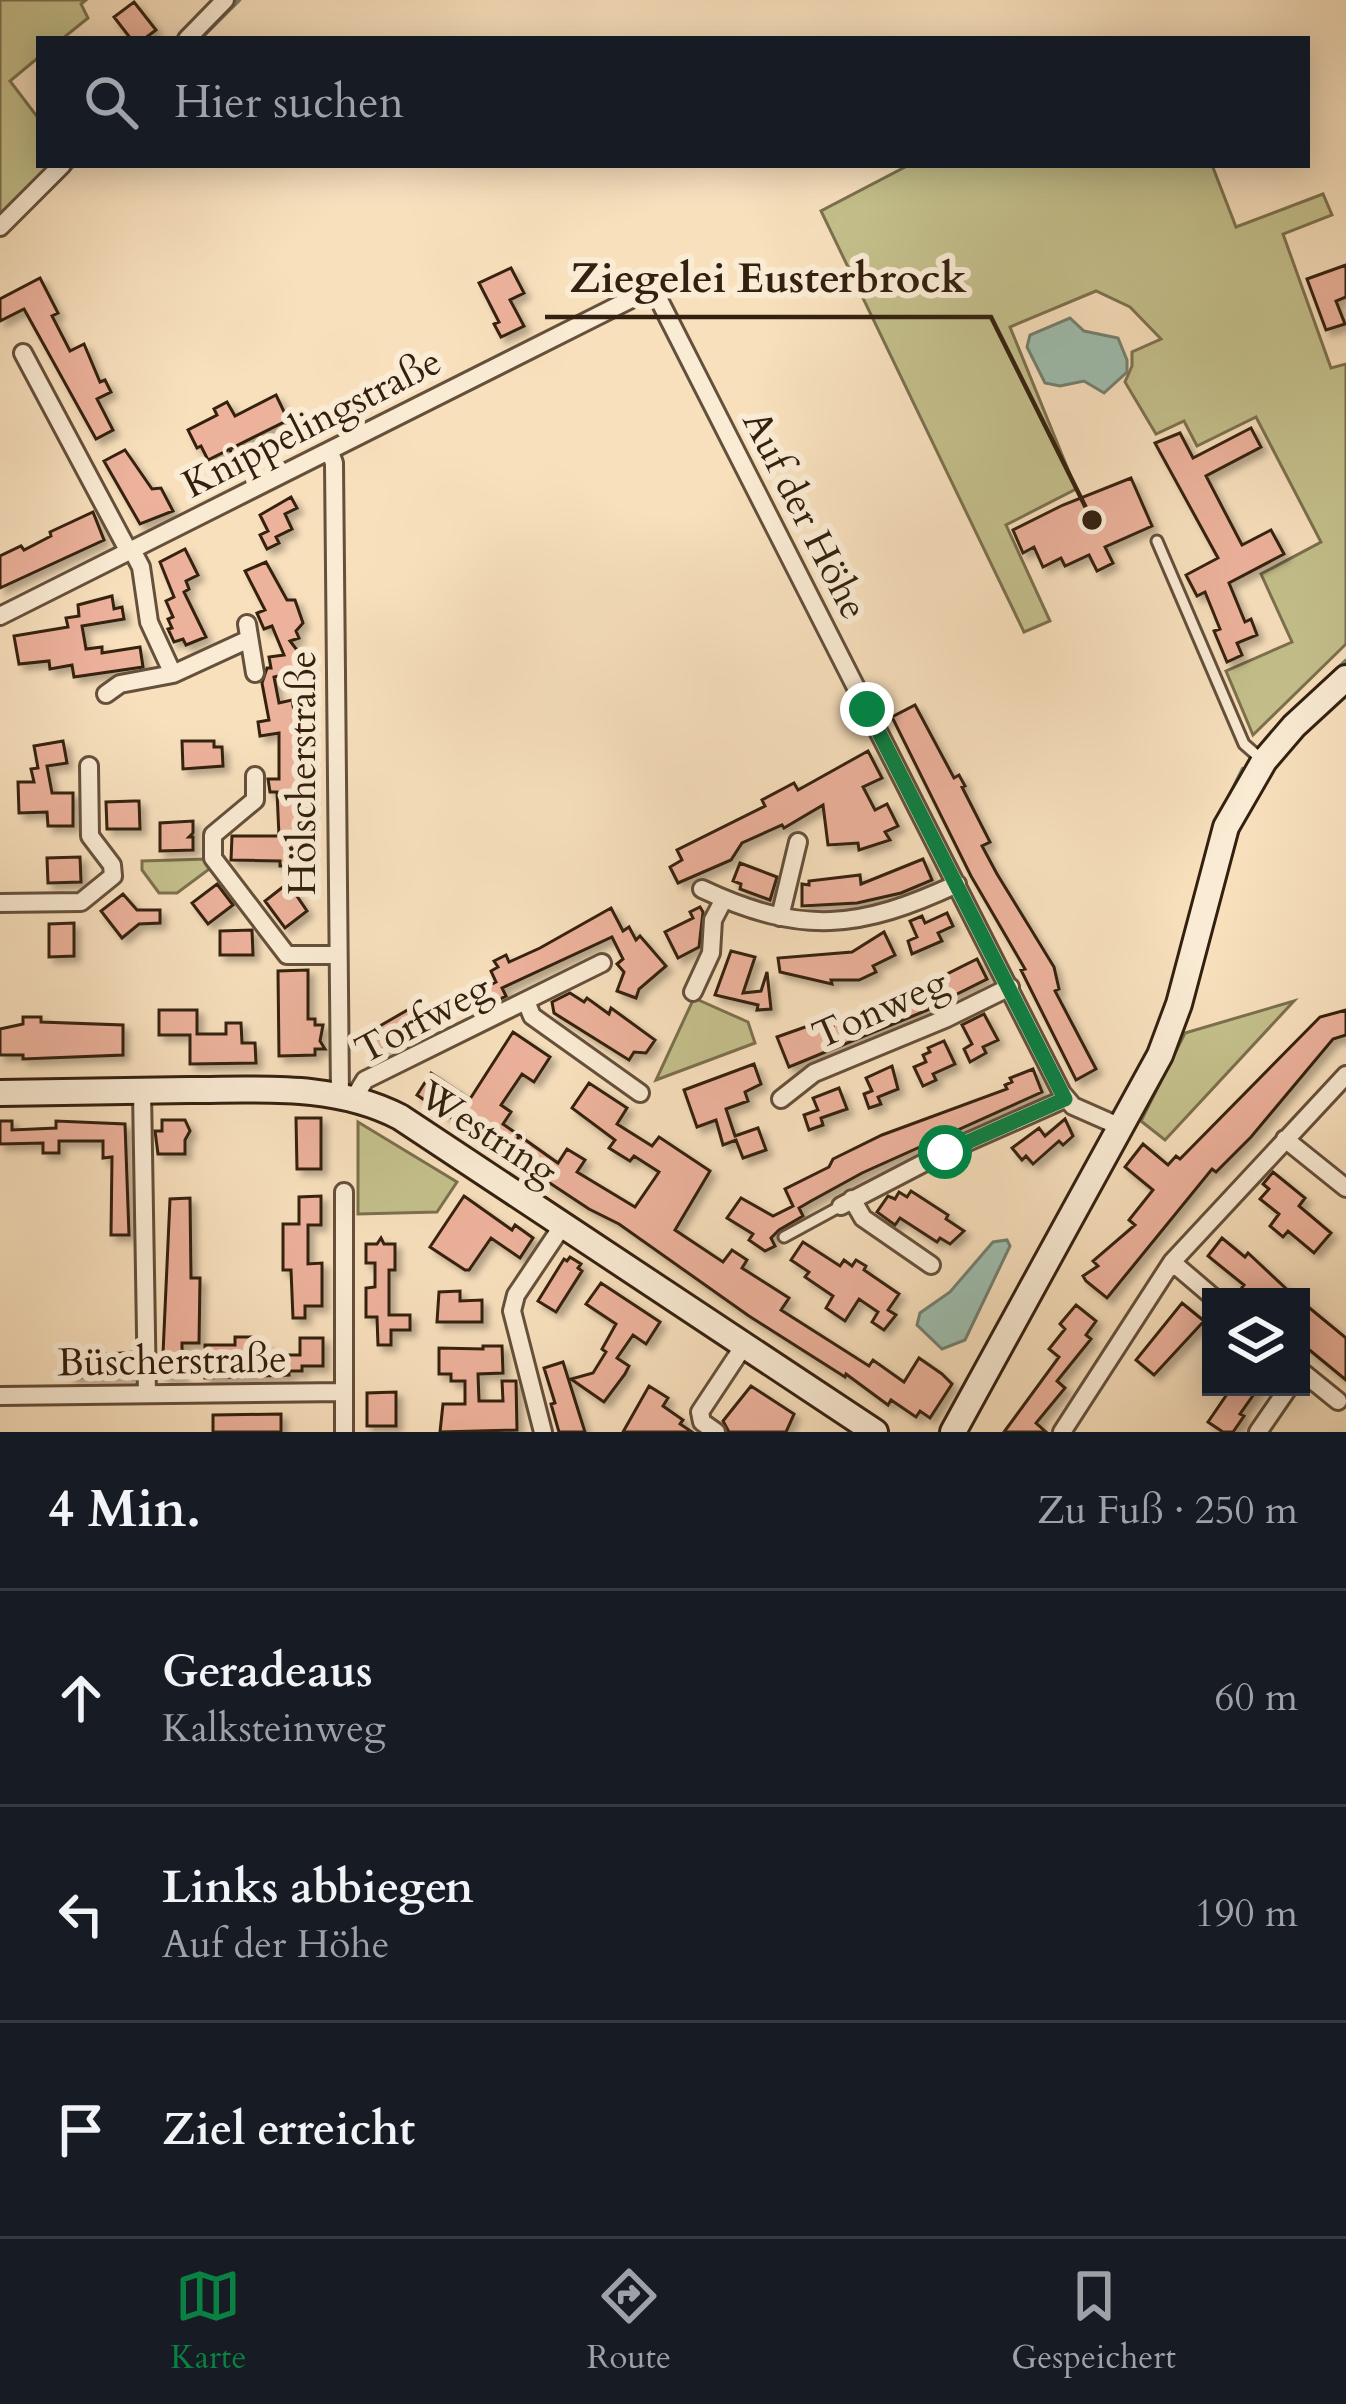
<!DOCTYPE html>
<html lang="de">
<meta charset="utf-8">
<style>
body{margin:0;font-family:Cardo,serif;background:#242831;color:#f1f3f6}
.controls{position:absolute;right:36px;bottom:36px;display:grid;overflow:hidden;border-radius:0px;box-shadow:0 6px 30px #0003}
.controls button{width:108px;height:108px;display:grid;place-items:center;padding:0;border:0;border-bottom:3px solid #363941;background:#171b24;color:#f1f3f6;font:60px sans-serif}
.stop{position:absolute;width:36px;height:36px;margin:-27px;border:9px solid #0b8043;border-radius:50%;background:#fff}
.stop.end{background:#0b8043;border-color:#fff;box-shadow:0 3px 12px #0008}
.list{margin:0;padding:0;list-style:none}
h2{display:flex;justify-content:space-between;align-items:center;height:156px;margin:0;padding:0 48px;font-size:51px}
h2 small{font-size:39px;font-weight:400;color:#9ea1a6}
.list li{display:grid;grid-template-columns:78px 1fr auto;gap:36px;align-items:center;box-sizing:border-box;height:216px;padding:0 48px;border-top:3px solid #363941}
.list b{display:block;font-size:45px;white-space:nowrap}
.list p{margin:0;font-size:39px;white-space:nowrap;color:#9ea1a6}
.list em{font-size:39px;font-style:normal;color:#9ea1a6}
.icon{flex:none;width:66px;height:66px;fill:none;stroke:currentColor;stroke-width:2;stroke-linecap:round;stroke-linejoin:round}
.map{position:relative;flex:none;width:1346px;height:1432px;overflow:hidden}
.search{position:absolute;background:#171b24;box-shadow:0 6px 30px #0003;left:36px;right:36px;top:36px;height:132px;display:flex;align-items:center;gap:30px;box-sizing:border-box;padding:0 42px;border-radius:0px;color:#9ea1a6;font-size:45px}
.sheet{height:804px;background:#171b24}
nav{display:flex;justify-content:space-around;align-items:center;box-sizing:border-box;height:168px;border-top:3px solid #363941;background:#171b24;font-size:33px;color:#9ea1a6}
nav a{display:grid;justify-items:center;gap:6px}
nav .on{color:#0b8043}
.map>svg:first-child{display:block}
.green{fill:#c4c08c;stroke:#7c704e;stroke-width:3}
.water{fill:#9dbdae;stroke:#737e6f;stroke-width:3}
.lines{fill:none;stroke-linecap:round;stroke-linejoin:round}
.stream{stroke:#737e6f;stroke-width:4.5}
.building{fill:#edb29c;stroke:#342010;stroke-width:3;filter:url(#shadow)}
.service-casing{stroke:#65503b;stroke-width:15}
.minor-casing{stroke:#65503b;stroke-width:22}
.secondary-casing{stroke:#342010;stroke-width:30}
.service{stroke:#faebd4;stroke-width:9}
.minor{stroke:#faebd4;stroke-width:16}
.secondary{stroke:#faebd4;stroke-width:24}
.route{stroke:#0b8043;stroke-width:15}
.labels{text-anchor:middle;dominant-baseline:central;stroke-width:12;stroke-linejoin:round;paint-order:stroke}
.street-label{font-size:39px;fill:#342010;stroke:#faebd4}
.leader{fill:none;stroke:#342010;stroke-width:4.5}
.callout-dot{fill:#342010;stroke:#faebd4;stroke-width:4.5}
.callout-label{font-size:42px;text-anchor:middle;font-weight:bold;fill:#342010;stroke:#faebd4;stroke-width:12;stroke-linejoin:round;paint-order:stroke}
</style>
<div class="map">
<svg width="1346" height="1432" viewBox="0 0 1346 1432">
<defs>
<filter id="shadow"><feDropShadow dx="5.5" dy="5.5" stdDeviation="3" flood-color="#0004"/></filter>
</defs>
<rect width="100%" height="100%" fill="#f8e0bd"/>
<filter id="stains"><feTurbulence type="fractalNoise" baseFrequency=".00167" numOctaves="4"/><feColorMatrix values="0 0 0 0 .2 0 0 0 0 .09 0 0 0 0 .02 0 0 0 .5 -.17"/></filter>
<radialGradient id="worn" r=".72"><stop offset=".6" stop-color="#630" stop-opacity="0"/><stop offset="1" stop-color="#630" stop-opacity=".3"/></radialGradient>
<path class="green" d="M0,0H86L81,4L88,18L62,39H39V57L10,81L39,119V165H53L0,218Z
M909,165H1212L1236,227L1323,194L1332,215L1283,234L1331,368L1346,364V644L1253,735L1226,671L1292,642L1261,574L1321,542L1256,417L1197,446L1184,421L1156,434L1125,382L1132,366V352L1161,339L1130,307L1096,291L1010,327L1076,489L1006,525L1050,621L1024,632L821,211Z
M206,859L212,867L177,893H159L142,870V861Z
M694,998L748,1022L755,1043L656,1080Z
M1294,1001L1165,1140L1141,1121L1185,1033Z
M358,1122L457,1182L437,1212L358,1214Z"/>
<path class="water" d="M1070,318L1084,331L1118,338L1127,360V372L1104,393L1084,381L1060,386L1045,383L1027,347L1030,335Z
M1007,1240L1010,1246L965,1340L942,1349L917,1325L920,1313L950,1292L993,1242Z"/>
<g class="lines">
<path class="stream" d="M200,39L239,0
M41,197L74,165
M1309,696L1346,661
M1263,743L1279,725
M1220,815L1243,769
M1229,863L1239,828
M1140,1119L1151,1095"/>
</g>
<path class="building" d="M134,2L156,30L144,39H131L114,17Z
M1346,265V297L1336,301L1345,324L1326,330L1307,279Z
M511,268L524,293L510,300L524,326L501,337L494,324L499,322L479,283Z
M40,278L58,313L52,316L70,351L84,344L100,382L105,380L111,392L97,399L113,430L96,439L24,309L0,321V299Z
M276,395L288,420L208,460L201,446L197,448L188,430L217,415L214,409L227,402L235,416Z
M1251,428L1261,447L1206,476L1242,545L1271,530L1284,554L1229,583L1245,622L1251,619L1257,635L1237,643L1242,655L1227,662L1214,631L1220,629L1205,592L1197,596L1186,575L1218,558L1155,443L1180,433L1193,458Z
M125,450L152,489L161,488L173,511L140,524L104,461Z
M1131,478L1152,526L1105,547L1113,563L1097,571L1089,555L1065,566L1061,558L1043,567L1034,547L1023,553L1013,530L1063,505Z
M291,497L297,508L285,514L292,529L276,537L279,543L267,549L260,535L268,531L260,515Z
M93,512L104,540L0,588V556L21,546L24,550L51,536L50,532Z
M185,549L198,575L186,581L189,589L184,592L206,637L186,645L183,639L174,642L168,629L172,628L168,619L173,617L166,601L174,597L160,562Z
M266,562L287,600H295L303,623L296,631L299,638L290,641L300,654L304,669L274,677L279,703L292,700L299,739H305L309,806H302L303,866H280V861L231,860L232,836H279L277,792H270L268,779H279V733L260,736L258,722L269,720L262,683L267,668H271L269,657L284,655L272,626L264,629L257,613L265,610L245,571Z
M112,596L114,609L122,607L124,619L82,626L86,649L102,647V653L140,647L143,667L74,677L72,665L50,669L49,661L19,664L14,636L68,627L66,618L79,616L78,605Z
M915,705L954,778L959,775L965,786L962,787L990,842L982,846L997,874L1054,967L1059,989L1055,991L1096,1069L1076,1080L1021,970L1025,969L971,876L892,717Z
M63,741L67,763L47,766L52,793H73V826H48L47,812L19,813L18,782H34L31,769L38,768L34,746Z
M182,741H214V747H222L223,766L183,769Z
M868,751L882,778L863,787L875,810L887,804L898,826L885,832L890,840L859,850L858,843L828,845L823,805L784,828L782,825L742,843L731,860L678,883L670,867L682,860L677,850L765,806L762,800L794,783L798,790Z
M134,801H139L140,829H107L106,802Z
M193,821V833L189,837H193V850L160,851V823Z
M80,857L81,882L48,883L47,858Z
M923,859L932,880L901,893L857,903L802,906V884L809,885V881L860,875L861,884Z
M740,863L777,877L770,900L740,889L741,884L733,881Z
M288,883L307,911L285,928L265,901Z
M217,884L233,905L208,924L192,903Z
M123,894L137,910H160V923L139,924L122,938L101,911Z
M700,907L703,912L699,947L678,958L665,932L693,918L690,912Z
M611,908L623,931L629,927L636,940L640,936L666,966L639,989L636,998L617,991L624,972L617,964L623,959L612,937L502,988L506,996L492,1003L484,988L496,982L491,971L498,967L494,961L506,955L509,962L540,948Z
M947,913L953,926L938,933L942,941L912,954L908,941L917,937L910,921L922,916L925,923Z
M74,923V956L49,957V924Z
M220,931L252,930L253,955H220Z
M884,932L895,955L873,966L876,972L859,980H831L832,984L780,972L778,958L852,952Z
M731,951L755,957L743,993L761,991L767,972L771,1009L757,1010L758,1005L715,995Z
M977,959L987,979L949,998L939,978Z
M308,970V1019H315V1025H323L320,1041L325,1049H315V1055L279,1056L278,971Z
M918,986L930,1009L789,1067L777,1037L825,1020L828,1028Z
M570,993L584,1002L587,998L609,1014L611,1008L655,1040L646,1053L634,1052L629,1060L554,1013L552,1002Z
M411,1008L423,1027L374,1054L364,1035Z
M159,1010H197V1034H226V1023H241L242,1043H255L256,1063L190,1064V1035H159Z
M1346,1010V1035L1333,1039L1251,1137L1216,1172L1212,1169L1107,1298L1086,1281L1083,1276L1098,1266L1093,1261L1135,1225L1129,1220L1153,1190L1125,1167L1143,1144L1168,1165L1176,1156L1180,1159L1320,1017Z
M984,1014L998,1040L983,1047L986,1053L970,1062L964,1049L972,1044L962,1025Z
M23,1017H41V1022L123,1025V1055L23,1059V1055H0V1029L23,1024Z
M513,1032L550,1057L534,1082L522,1074L501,1105L511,1112L503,1124L558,1163L567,1149L585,1160L577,1172L635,1207L659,1172L634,1156L630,1161L609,1148L615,1140L572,1108L589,1083L627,1108L617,1124L652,1146L659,1137L710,1171L675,1230L723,1262L732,1250L747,1260L742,1268L789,1298L781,1310L869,1366L873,1360L904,1382L919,1358L942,1374L952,1384L930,1418L920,1411L916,1417L891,1400L888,1405L846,1374L845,1377L749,1316L619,1224L589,1209L417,1095L431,1073L470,1099Z
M944,1041L955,1064L933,1074L936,1080L923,1086L914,1067L926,1062L923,1055L930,1052L928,1048Z
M754,1064L761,1084L745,1092L748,1101L726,1109L735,1136L758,1128L766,1150L743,1158L736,1140L723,1145L716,1120L697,1127L684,1090Z
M892,1066L898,1089L878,1097L881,1104L869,1108L864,1094L872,1091L866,1078Z
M1033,1069L1042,1092L862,1173L811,1201L799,1208L803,1216L779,1230L771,1238L775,1246L765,1251L749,1240L753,1234L727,1218L741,1198L773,1216L793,1206L785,1189L829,1167L833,1159L882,1135L1007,1089L1005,1085L1012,1082L1010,1078Z
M839,1088L847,1109L821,1118L823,1125L809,1130L804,1115L818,1110L813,1098Z
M296,1118H321V1169H297Z
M1065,1119L1073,1136L1063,1145L1059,1141L1033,1164L1026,1156L1022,1160L1012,1148L1039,1128L1045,1136Z
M162,1120H185L190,1131L185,1140V1154H158L155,1131H162Z
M0,1121H12V1130L56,1128V1121L125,1124L129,1235H111L112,1157L103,1158V1141H59V1153H43V1143L0,1144Z
M1273,1172L1305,1198L1299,1206L1331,1233L1314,1253L1288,1231L1283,1237L1270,1226L1279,1214L1260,1199L1269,1189L1263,1184Z
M911,1191L948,1215L946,1219L964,1231L950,1244L940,1238L937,1242L900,1218L895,1225L877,1212L888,1196L895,1199L899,1192L907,1197Z
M321,1196V1225H308V1264L322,1263V1306H305V1318H293L291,1270H283V1224H299V1197Z
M464,1196L512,1230L515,1225L533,1238L520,1258L491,1238L469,1270H465L430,1247Z
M190,1198L191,1278H200L199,1343H182V1376H162L170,1199Z
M381,1238L384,1244H395V1270H389V1315H410V1330H391V1345H378L377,1317H366V1288L375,1287V1263H366V1244H377Z
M1222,1238L1245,1257L1248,1253L1295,1297H1235L1244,1285L1208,1256Z
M803,1242L840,1266L844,1260L852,1266L856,1260L866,1266L864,1270L899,1294L888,1310L896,1315L884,1330L872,1322L878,1312L859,1299L845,1321L826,1308L833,1296L805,1277L809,1272L791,1260Z
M570,1257L581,1264L578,1268L582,1271L556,1312L538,1301L564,1259L567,1261Z
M601,1283L660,1322L646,1344L633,1335L617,1358L629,1366L625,1374L604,1402L571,1379L593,1373L606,1352L602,1349L616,1324L586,1304Z
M460,1291V1301L482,1300V1322H437L439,1292Z
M1301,1301L1346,1338V1380L1301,1343Z
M1182,1303L1204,1321L1154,1375L1136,1360Z
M1076,1305L1096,1321L1086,1335L1091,1339L1057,1381L1065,1388L1036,1423L1046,1432H1004L1059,1357L1049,1349L1065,1329L1060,1324Z
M235,1337H251V1345H268V1355H300V1338H323V1366H302V1371H289V1375L205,1378V1345H235Z
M483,1346H502L503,1373L478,1374L479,1401H503L502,1381H516L517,1430L440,1432L443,1404H465V1381H451V1374H439V1348L483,1349Z
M133,1352L134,1376L70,1377V1357Z
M563,1362L579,1413L585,1432H559L551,1404L555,1403L544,1368Z
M649,1386L668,1398L663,1406L683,1420L680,1424L692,1432H623Z
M751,1386L794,1414L786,1432H729L723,1421Z
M1232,1387H1259L1240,1414L1244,1416L1233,1432H1223L1208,1422Z
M396,1392V1426H367V1393Z
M281,1414V1432H213V1415Z"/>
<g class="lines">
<g class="service-casing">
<path id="service" d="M1157,541L1244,744L1260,758
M784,1237L841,1206"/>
</g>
<g class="minor-casing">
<path id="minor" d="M187,39L225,0
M0,227L62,165
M23,353L129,552
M330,452L334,463L340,1095
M132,550L141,567L149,622L173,674
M0,616L653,288L1062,1093L1073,1106L1123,1128
M247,624L255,673
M106,694L120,684L173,674L249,639
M255,776V800L213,835V858L287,955H336
M702,889C802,936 860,929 957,884
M0,903L81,902L113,876L112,865L90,836L89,766
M780,917L798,842
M693,992L711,953L713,920L724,899
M526,1001L532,1016L640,1093
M142,1091L147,1394
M354,1098L365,1080L602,963
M781,1099L814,1073L947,1018L1010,987
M1285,1139L1346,1188
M852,1199L863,1218L931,1265
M841,1206L945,1152L1065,1099
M1172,1262L1213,1297
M1301,1371L1338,1401
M0,1396L344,1392
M344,1432V1192
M543,1432L512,1311L516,1295L563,1225
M716,1432L702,1422L700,1412L745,1344
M1062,1432L1172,1262L1346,1075
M1258,1432L1289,1387"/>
</g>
<g class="secondary-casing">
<path id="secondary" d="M0,1093C63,1092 125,1091 188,1090C260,1090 334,1083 400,1117L875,1432
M953,1432L1160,1055L1179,1004L1226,827L1264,761L1294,726L1346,678"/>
</g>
<use href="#service" class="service"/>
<use href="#minor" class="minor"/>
<use href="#secondary" class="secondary"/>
</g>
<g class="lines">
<path class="route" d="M867,709L1065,1099L945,1152"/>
</g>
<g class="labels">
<g class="street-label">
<text transform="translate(312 423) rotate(-27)">Knippelingstraße</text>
<text transform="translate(805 515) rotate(63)">Auf der Höhe</text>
<text transform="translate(302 773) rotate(-90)">Hölscherstraße</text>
<text transform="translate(880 1009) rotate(-24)">Tonweg</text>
<text transform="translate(423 1019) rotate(-28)">Torfweg</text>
<text transform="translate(488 1133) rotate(33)">Westring</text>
<text transform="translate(172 1361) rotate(-1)">Büscherstraße</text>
</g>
</g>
<path class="leader" d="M1092 520L991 317H545"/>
<circle class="callout-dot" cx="1092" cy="520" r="12"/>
<g class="callout-label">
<text x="768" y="292">Ziegelei Eusterbrock</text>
</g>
<rect width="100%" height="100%" filter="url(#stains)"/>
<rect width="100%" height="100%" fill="url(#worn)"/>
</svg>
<div class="controls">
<button><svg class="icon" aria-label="layers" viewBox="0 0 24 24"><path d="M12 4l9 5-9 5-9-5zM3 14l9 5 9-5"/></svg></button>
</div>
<div class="stop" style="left:945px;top:1152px"></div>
<div class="stop end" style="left:867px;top:709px"></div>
<div class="search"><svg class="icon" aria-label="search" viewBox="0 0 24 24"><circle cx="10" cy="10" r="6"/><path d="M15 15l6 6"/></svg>Hier suchen</div>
</div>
<section class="sheet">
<h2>4 Min.<small>Zu Fuß · 250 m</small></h2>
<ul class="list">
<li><svg class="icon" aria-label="ahead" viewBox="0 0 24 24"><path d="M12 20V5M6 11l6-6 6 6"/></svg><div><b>Geradeaus</b><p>Kalksteinweg</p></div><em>60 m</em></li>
<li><svg class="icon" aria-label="left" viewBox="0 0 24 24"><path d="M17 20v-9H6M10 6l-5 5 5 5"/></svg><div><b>Links abbiegen</b><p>Auf der Höhe</p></div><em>190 m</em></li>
<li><svg class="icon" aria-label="arrive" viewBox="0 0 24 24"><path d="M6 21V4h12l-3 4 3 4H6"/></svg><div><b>Ziel erreicht</b></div></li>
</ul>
</section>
<nav>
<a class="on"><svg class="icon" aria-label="map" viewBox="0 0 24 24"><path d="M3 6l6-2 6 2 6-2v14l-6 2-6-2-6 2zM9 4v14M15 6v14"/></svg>Karte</a>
<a><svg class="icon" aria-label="directions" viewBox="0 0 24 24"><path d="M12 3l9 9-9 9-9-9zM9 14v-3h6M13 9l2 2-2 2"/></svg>Route</a>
<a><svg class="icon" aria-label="saved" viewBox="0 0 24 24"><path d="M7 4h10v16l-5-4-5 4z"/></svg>Gespeichert</a>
</nav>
